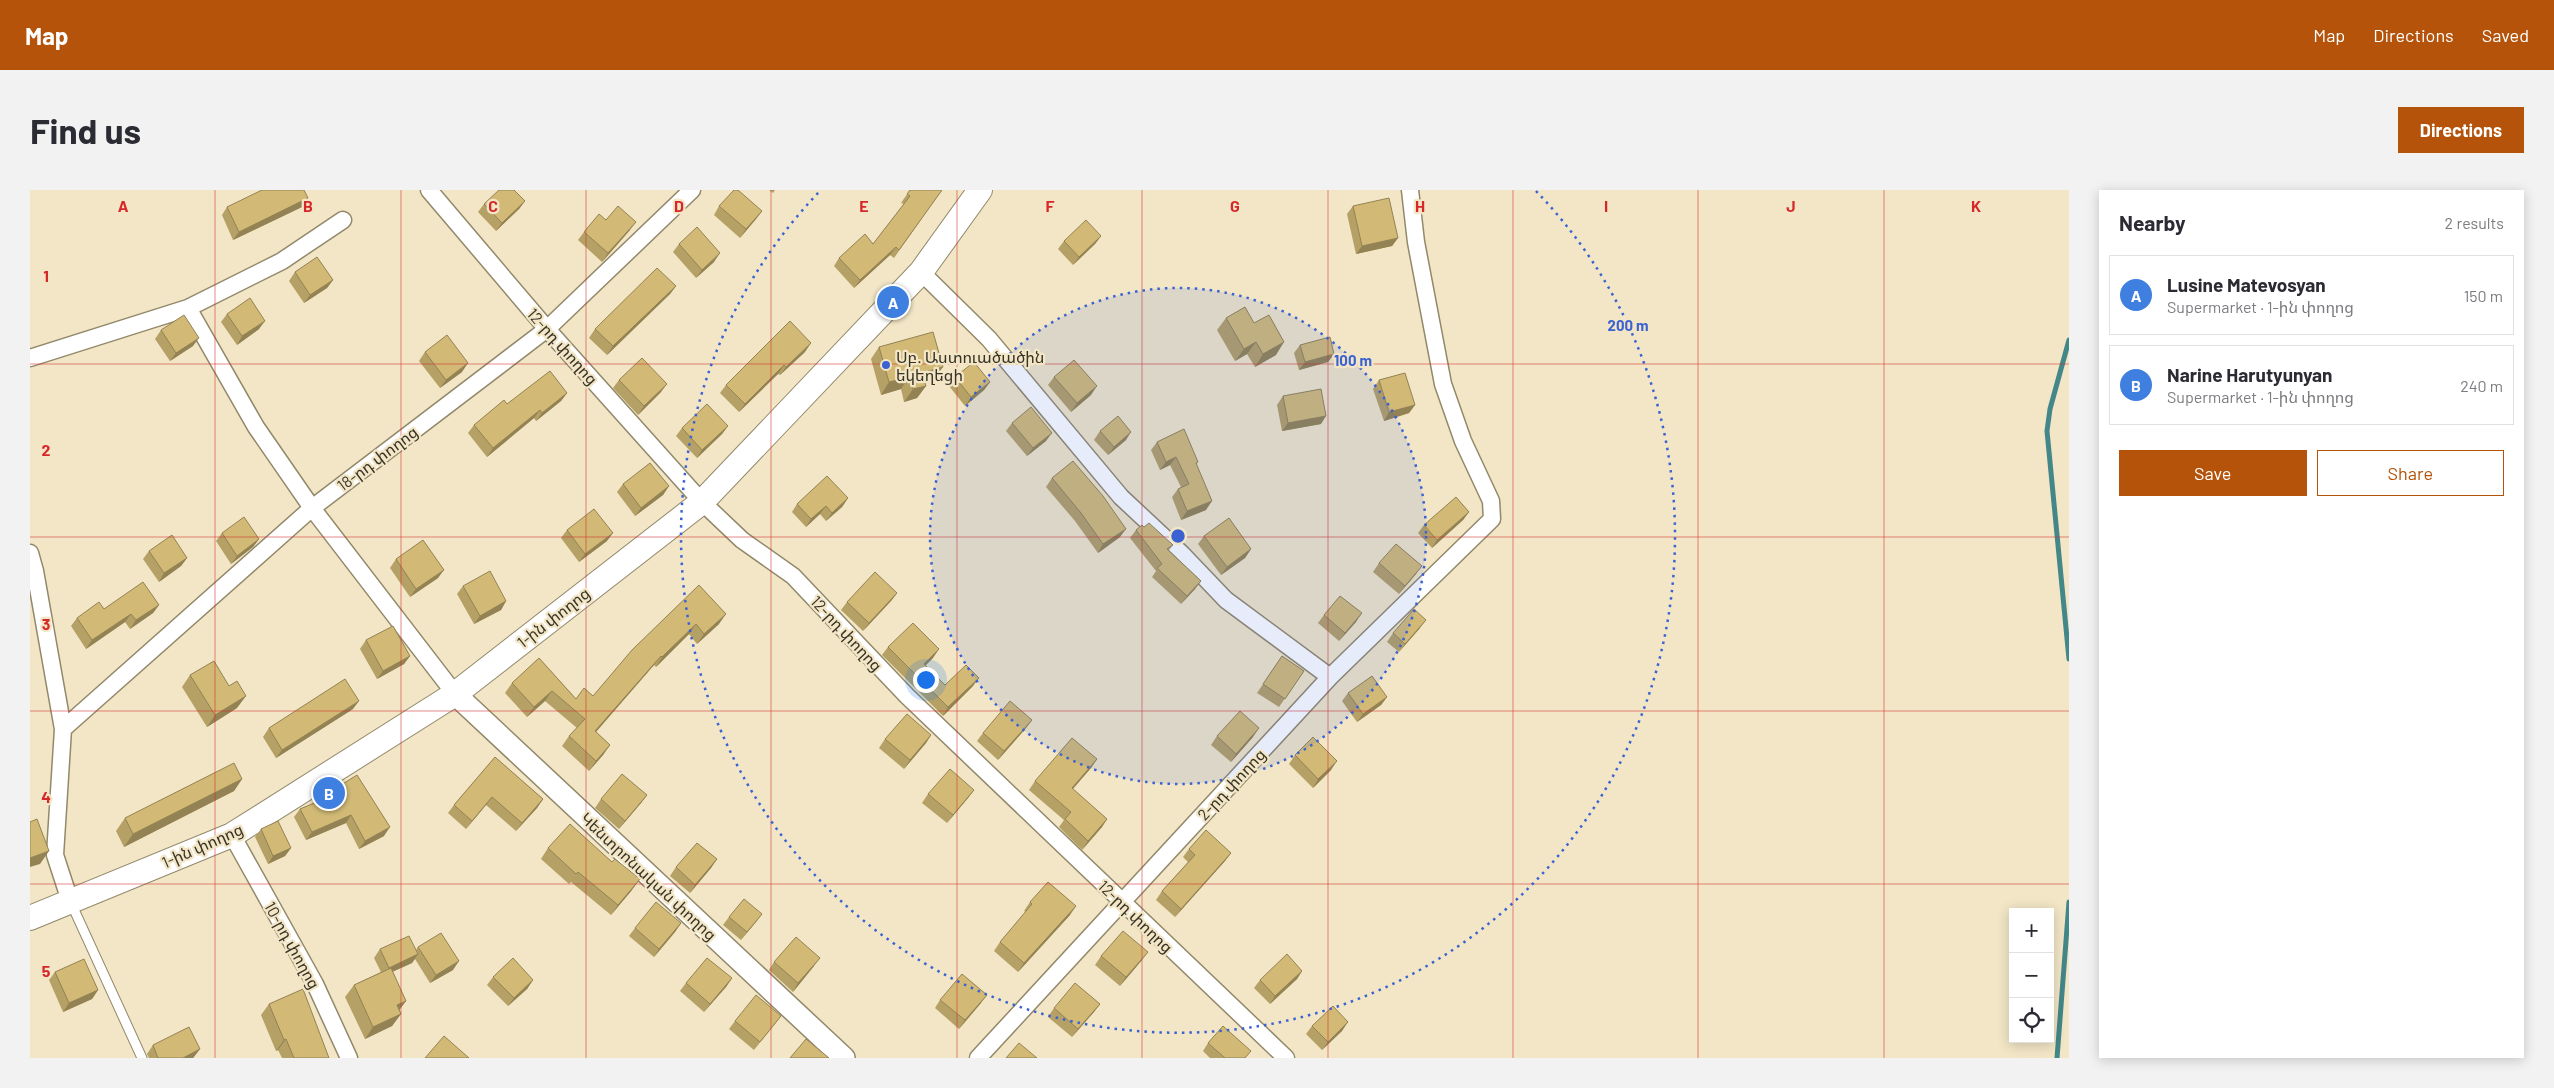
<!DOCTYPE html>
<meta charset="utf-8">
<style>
body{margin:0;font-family:Barlow,"Noto Sans Armenian",sans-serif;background:#f2f2f3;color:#2b2b33}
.controls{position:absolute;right:15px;bottom:15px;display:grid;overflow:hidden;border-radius:0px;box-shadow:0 2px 12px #0003}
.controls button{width:45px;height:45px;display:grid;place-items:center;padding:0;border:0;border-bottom:1px solid #e1e1e2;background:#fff;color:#2b2b33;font:25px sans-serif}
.you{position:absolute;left:895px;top:489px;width:18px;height:18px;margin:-12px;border:4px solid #fff;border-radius:50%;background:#1a73e8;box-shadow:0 0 0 8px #1a73e833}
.badge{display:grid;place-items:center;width:32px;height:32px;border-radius:50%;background:#b45309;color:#fff;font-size:16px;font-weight:700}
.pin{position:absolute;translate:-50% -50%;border:2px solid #fff;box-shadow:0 1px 5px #0006}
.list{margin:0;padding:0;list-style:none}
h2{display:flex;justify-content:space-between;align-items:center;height:65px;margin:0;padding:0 20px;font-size:21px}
h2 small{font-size:16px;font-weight:400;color:#7c7c81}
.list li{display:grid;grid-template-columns:32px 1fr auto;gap:15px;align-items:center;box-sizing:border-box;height:80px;margin:0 10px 10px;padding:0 10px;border:1px solid #e1e1e2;border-radius:0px}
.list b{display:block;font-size:19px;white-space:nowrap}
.list p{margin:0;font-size:16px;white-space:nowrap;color:#7c7c81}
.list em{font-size:16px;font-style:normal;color:#7c7c81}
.actions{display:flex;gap:10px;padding:15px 20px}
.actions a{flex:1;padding:11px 0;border:1px solid #b45309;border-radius:0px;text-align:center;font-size:18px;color:#b45309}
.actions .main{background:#b45309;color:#fff}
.icon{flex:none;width:28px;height:28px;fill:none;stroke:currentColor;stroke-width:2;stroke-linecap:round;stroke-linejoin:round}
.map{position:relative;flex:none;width:2039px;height:868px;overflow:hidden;border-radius:0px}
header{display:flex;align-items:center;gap:30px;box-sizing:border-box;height:70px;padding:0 25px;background:#b45309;color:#fff}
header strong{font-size:24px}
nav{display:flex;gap:28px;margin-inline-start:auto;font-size:18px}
.intro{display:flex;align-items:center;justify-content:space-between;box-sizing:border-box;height:120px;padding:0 30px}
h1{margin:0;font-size:35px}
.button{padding:12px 22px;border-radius:0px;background:#b45309;color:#fff;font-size:18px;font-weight:700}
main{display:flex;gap:30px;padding:0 30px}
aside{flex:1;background:#fff;border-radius:0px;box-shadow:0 2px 12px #0003}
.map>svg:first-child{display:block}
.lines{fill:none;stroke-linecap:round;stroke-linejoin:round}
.stream{stroke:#448789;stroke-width:5}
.service-casing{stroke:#92886a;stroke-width:11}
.minor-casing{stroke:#92886a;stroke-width:19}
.tertiary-casing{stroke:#92886a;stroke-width:24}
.secondary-casing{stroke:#92886a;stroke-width:26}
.service{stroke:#fff;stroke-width:9}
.minor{stroke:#fff;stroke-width:16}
.tertiary{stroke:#fff;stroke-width:21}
.secondary{stroke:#fff;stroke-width:24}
.wall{fill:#b5a065}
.shaded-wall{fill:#938253}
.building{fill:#d2ba76;stroke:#938253}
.grid{fill:none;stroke:#d62828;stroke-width:1;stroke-opacity:0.55}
.ring{fill:none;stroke:#3b62d3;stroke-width:2.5;stroke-dasharray:2.5 5}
.poi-dot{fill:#3b62d3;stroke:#f2e6c6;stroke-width:2}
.labels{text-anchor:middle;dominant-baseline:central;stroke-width:4.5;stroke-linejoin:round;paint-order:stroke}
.street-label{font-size:16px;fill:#373226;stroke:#f2e6c6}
.poi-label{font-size:16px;fill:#373226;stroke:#f2e6c6;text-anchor:start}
.grid-label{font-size:16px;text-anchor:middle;font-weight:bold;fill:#d62828;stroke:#f2e6c6;stroke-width:4.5;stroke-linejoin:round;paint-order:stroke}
.centre{fill:#3b62d3;stroke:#f2e6c6;stroke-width:2.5}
.ring-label{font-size:15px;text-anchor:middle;font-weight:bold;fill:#3b62d3;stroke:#f2e6c6;stroke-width:4.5;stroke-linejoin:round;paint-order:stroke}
</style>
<header>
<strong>Map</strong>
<nav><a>Map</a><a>Directions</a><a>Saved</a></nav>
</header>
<div class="intro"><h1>Find us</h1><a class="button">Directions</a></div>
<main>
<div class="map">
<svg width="2039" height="868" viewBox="0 0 2039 868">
<rect width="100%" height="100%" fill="#f2e6c6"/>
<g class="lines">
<path class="stream" d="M2039,150L2020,219L2017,241L2039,469
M2027,868L2039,712"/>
<g class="service-casing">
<path id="service" d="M41,713L112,868"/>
</g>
<g class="minor-casing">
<path id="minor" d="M399,0L517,139L672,312L712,350L763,386L877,506L1256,868
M891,82L959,149L1091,307L1152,364L1196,410L1300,487
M158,118L226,237L282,318L425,504
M0,168L158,118L252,71L313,30
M0,363L5,381L33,539L25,665L40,711
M33,539L282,318L517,139L662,0
M202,645L285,794L319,868
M948,868L1300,487L1462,329L1461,311L1433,251L1413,194L1386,52L1380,0"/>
</g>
<g class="tertiary-casing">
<path id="tertiary" d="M425,504L814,868"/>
</g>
<g class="secondary-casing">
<path id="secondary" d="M0,728L202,645L425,504L672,312L891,82L950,0"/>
</g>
<use href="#service" class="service"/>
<use href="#minor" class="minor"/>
<use href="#tertiary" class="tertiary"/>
<use href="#secondary" class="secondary"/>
</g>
<path class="wall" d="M739,0H745L743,3Z
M880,0H912L864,68L860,65L824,98L804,76L809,68L843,54L874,14L871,13Z
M278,8L272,17L203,50L192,25L197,17Z
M495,11L489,19L466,41L448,22L454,14Z
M689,16L732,21L726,29L710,48L684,25Z
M1323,16L1368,48L1362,56L1326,64L1317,24Z
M576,30L600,40L572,72L548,50L554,42Z
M1071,46L1065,54L1043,75L1028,59L1034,51Z
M649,54L684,72L666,88L643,62Z
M265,82L303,90L297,98L274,113L259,91Z
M646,96L640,104L577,165L559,148L565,139Z
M197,124L229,139L207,155L191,132Z
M1196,128L1224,133L1246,165L1225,177L1217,164L1205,171L1187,140Z
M131,140L163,156L140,171L125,149Z
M1270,155L1304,164L1298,172L1269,180L1264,163Z
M849,157L904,189L894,192L896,196L887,208L874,212L871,199L851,205L841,169Z
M395,162L432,182L410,198L389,171Z
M775,162L750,185L748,184L709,222L690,203L696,195Z
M925,187L960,192L954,200L935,216L919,196Z
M1024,187L1061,205L1041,222L1018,195Z
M589,190L631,202L608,225L583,198Z
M1349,190L1385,215L1379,223L1354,231L1343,199Z
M537,203L531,211L506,231L504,228L457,267L438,243L444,235L477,214Z
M1253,206L1291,234L1252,241L1247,215Z
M982,233L1016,251L997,266L976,241Z
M698,236L692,244L667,268L646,246L652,238Z
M1070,241L1096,250L1078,265L1064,250Z
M1127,252L1168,272L1166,275L1176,320L1151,330L1142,307L1148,299L1151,297L1140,275L1130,280L1121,260Z
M1022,288L1090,347L1068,363L1045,331L1016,297Z
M593,294L639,296L633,305L605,326L587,302Z
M818,308L812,317L796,331L790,324L776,337L762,322L767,314Z
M1439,322L1433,330L1402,358L1388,343L1394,335Z
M537,340L577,351L549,372L531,348Z
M1106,340L1143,355L1139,360L1171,391L1165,399L1151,414L1122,387L1126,381L1100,348Z
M192,343L229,349L223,357L201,374L186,351Z
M1174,346L1221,359L1215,368L1191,385L1168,354Z
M119,361L157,368L151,376L129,392L113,369Z
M366,369L408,388L380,407L360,378Z
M1349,373L1386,384L1369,404L1343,382Z
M669,395L689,434L667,454L659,444L626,477L624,475L566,542L580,555L573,565L559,581L532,556L539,546L547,538L515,511L497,527L475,503L482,493L509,468L546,509L563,506Z
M433,396L476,411L471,420L444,434L427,404Z
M867,403L861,411L833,441L811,420L817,412Z
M129,415L123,423L100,439L95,432L56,459L41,436L47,428L74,419Z
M1294,425L1326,432L1309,451L1288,433Z
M1390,438L1369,462L1357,452L1363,443Z
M336,450L380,466L374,474L347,489L330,459Z
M858,457L903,468L895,475L915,495L943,496L913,526L852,465Z
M1252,466L1274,481L1249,517L1227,503Z
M160,485L199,496L207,518L177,537L152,497Z
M1318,503L1357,507L1351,515L1327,532L1312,511Z
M323,519L246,568L233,547L239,538Z
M1002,530L996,538L968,570L947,551L953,543Z
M901,545L896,553L874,579L849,558L855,549Z
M1187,546L1223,547L1201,572L1181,555Z
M1265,565L1301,580L1283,598L1259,574Z
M465,567L513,609L507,618L486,641L456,615L436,639L418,623L424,615Z
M1067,569L1061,578L1042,599L1077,629L1072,637L1052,660L1029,637L1034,630L999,600L1005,591Z
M212,589L204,601L94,657L86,641L95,628Z
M944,600L938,608L917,633L892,613L898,604Z
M298,603L354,646L329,659L316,633L276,650L264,627L270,619L294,609Z
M617,605L611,613L589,639L565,618L571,609Z
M231,639L261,658L255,666L238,674L225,647Z
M518,658L602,700L581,725L541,692L539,694L511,669Z
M1159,659L1201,663L1195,671L1145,727L1126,710L1132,701L1158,672L1153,667Z
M687,669L681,678L660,703L640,686L646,677Z
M1000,712L1040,725L988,782L964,761L970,752L996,722L994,721Z
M732,724L711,750L693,735L699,727Z
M651,733L645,742L624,767L599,746L605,738Z
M388,757L423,780L400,793L385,769L382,773L362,782L376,811L369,820L371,824L362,836L335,849L315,807L324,795L351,782L344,768L350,759L386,760Z
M1071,766L1112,770L1090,796L1065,775Z
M744,772L784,776L763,802L739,780Z
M1272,781L1267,789L1240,814L1224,798L1230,790Z
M25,782L68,800L62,809L33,822L19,790Z
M463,787L503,790L497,799L478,816L457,795Z
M702,788L696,797L674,822L650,801L656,793Z
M910,810L951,813L929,839L905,818Z
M239,814L299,868H252L248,860L246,861L231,825Z
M1070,814L1064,822L1042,847L1018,827L1024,818Z
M751,826L745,834L724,860L699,839L705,831Z
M1282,836L1312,841L1292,860L1276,844Z
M1178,853L1216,868H1180L1173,861Z
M123,855L170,859L163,868H119L117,864Z"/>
<path class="shaded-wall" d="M278,8L272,17L203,50L209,42Z
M495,11L489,19L466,41L472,33Z
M732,21L726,29L710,48L716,39Z
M606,32L600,40L572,72L578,63Z
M1071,46L1065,54L1043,75L1049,67Z
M1368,48L1362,56L1326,64L1332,56Z
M866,57L860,65L824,98L830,90Z
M690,63L684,72L666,88L672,80Z
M303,90L297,98L274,113L280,105Z
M646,96L640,104L577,165L583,156Z
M235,131L229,139L207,155L212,146Z
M169,148L163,156L140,171L146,163Z
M1226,152L1217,164L1205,171L1214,159Z
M1254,152L1246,165L1225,177L1233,164Z
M781,153L775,162L750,185L756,177Z
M1304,164L1298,172L1269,180L1275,172Z
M438,173L432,182L410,198L416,190Z
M754,175L748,184L709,222L715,214Z
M913,177L904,189L883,195L892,183Z
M879,187L871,199L851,205L859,192Z
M960,192L954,200L935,216L941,207Z
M637,194L631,202L608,225L614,216Z
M896,196L887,208L874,212L883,199Z
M1067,196L1061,205L1041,222L1047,213Z
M537,203L531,211L506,231L512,223Z
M1385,215L1379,223L1354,231L1359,222Z
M510,220L504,228L457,267L463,258Z
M1296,226L1291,234L1252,241L1258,233Z
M698,236L692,244L667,268L672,260Z
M1101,242L1096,250L1078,265L1084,257Z
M1022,243L1016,251L997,266L1003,258Z
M1146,267L1140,275L1130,280L1136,272Z
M639,296L633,305L605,326L611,318Z
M818,308L812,317L796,331L802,323Z
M1182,311L1176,320L1151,330L1157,321Z
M796,316L790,324L776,337L781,329Z
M1439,322L1433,330L1402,358L1407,350Z
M1096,339L1090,347L1068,363L1073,354Z
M583,343L577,351L549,372L555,364Z
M229,349L223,357L201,374L207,366Z
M1221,359L1215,368L1191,385L1197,377Z
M157,368L151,376L129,392L134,383Z
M1392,376L1386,384L1369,404L1375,396Z
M414,380L408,388L380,407L386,399Z
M1171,391L1165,399L1151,414L1157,406Z
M867,403L861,411L833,441L839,433Z
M476,411L471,420L444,434L450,426Z
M129,415L123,423L100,439L106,430Z
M1332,423L1326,432L1309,451L1315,443Z
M101,424L95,432L56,459L62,450Z
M696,424L689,434L667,454L674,444Z
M1396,430L1390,438L1369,462L1375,454Z
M666,434L659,444L626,477L632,467Z
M909,459L903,468L888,483L894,474Z
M380,466L374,474L347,489L353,481Z
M631,466L624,475L558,551L565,541Z
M949,488L943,496L913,526L918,517Z
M522,501L515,511L497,527L504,517Z
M216,506L207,518L177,537L185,525Z
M1357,507L1351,515L1327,532L1333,524Z
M329,511L323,519L246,568L252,560Z
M1002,530L996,538L968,570L974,561Z
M1229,538L1223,547L1201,572L1206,564Z
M901,545L896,553L874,579L880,570Z
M580,555L573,565L559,581L566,571Z
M1067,569L1061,578L1036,607L1042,598Z
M1307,571L1301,580L1283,598L1288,589Z
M212,589L204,601L94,657L103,644Z
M944,600L938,608L917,633L923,625Z
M617,605L611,613L589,639L595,631Z
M462,607L456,615L436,639L442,631Z
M513,609L507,618L486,641L492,633Z
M321,625L316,633L276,650L282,642Z
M1077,629L1072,637L1052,660L1058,651Z
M360,637L354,646L329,659L335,651Z
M261,658L255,666L238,674L243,666Z
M19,661L10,674L0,677V668Z
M1201,663L1195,671L1145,727L1151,719Z
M687,669L681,678L660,703L665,695Z
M610,689L602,700L581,725L588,715Z
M1046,716L1040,725L988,782L994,773Z
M732,724L726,732L711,750L717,742Z
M651,733L645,742L624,767L629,759Z
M1118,762L1112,770L1090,796L1096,787Z
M388,764L382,773L353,786L359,778Z
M790,768L784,776L763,802L768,793Z
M429,771L423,780L400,793L406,785Z
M1272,781L1267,789L1240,814L1245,806Z
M702,788L696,797L674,822L680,814Z
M503,790L497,799L478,816L484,808Z
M68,800L62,809L33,822L39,813Z
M957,805L951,813L929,839L935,830Z
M376,811L367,823V815Z
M1070,814L1064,822L1042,847L1048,839Z
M371,824L362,836L335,849L343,837Z
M1318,832L1312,841L1292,860L1298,852Z
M256,849L248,860L246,861L254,850Z
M170,859L163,868H153Z"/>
<path class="building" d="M232,0H274L278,8L209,42L197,17Z
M469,0H484L495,11L472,33L454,14Z
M704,0H708L732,21L716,39L689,16Z
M880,0H912L869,60L866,57L830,90L809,68L835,44L843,54L880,6L877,4Z
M1359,8L1368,48L1332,56L1323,16Z
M588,16L606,32L578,63L554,42L569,24L576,30Z
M1056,30L1071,46L1049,67L1034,51Z
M667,37L690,63L672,80L649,54Z
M287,67L303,90L280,105L265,82Z
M627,78L646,96L583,156L565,139Z
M220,108L235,131L212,146L197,124Z
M1215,117L1224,133L1239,125L1254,152L1233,164L1226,152L1214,159L1196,128Z
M154,125L169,148L146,163L131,140Z
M760,131L781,153L756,177L754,175L715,214L696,195Z
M903,142L913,177L892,183L896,196L883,199L879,187L859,192L849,157Z
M417,145L438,173L416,190L395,162Z
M1300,147L1304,164L1275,172L1270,155Z
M612,168L637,194L614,216L589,190Z
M1044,170L1067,196L1047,213L1024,187Z
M944,172L960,192L941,207L925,187Z
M520,181L537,203L512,223L510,220L463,258L444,235L474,210L477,214Z
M1375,183L1385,215L1359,222L1349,190Z
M1291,199L1296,226L1258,233L1253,206Z
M677,214L698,236L672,260L652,238Z
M1001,217L1022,243L1003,258L982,233Z
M1088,226L1101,242L1084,257L1070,241Z
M1154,239L1168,272L1166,273L1182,311L1157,321L1148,299L1159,294L1146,267L1136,272L1127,252Z
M1043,271L1073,306L1096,339L1073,354L1051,323L1022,288Z
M620,273L639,296L611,318L593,294Z
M797,286L818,308L802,323L796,316L781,329L767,314Z
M1426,307L1439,322L1407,350L1394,335Z
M564,319L583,343L555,364L537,340Z
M214,327L229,349L207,366L192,343Z
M1199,328L1221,359L1197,377L1174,346Z
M1119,333L1143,355L1137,359L1171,391L1157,406L1127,378L1132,374L1106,340L1112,335L1114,337Z
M142,345L157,368L134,383L119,361Z
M393,350L414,380L386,399L366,369Z
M1366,354L1392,376L1375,396L1349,373Z
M460,381L476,411L450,426L433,396Z
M845,382L867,403L839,433L817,412Z
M113,392L129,415L106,430L101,424L62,450L47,428L69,412L74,419Z
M669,395L696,424L674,444L666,434L632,467L631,466L565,541L580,555L566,571L539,546L555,529L522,501L504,517L482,493L509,468L546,509L554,498L563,506L602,460Z
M1310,406L1332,423L1315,443L1294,425Z
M1384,419L1396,430L1375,454L1363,443Z
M883,433L909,459L894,474L915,495L936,475L949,488L918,517L858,457Z
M363,436L380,466L353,481L336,450Z
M1252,466L1274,481L1255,509L1233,494Z
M184,471L199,496L207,491L216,506L185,525L160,485Z
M1342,486L1357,507L1333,524L1318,503Z
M315,489L329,511L252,560L239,538Z
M980,511L1002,530L974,561L953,543Z
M1210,521L1229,538L1206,564L1187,546Z
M877,524L901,545L880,570L855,549Z
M1283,547L1307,571L1288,589L1265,565Z
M1042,548L1067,569L1042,598L1077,629L1058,651L1035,629L1041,622L1005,591Z
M465,567L513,609L492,633L462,607L442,631L424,615Z
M204,573L212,589L103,644L95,628Z
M920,579L944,600L923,625L898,604Z
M592,584L617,605L595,631L571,609Z
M327,585L360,637L335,651L321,625L282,642L270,619L301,606L298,603Z
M7,629L19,661L0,668V632Z
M248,631L261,658L243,666L231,639Z
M540,634L582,672L585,669L610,689L588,715L548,682L546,684L518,658Z
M1176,640L1201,663L1151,719L1132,701L1165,665L1159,659Z
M667,653L687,669L665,695L646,677Z
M1018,692L1046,716L994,773L970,752L1002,714L1000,712Z
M714,709L732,724L717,742L699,727Z
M626,712L651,733L629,759L605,738Z
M1093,741L1118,762L1096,787L1071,766Z
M411,743L429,771L406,785L388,757Z
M379,746L388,764L359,778L350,759Z
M766,747L790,768L768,793L744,772Z
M1257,764L1272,781L1245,806L1230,790Z
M483,768L503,790L484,808L463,787Z
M677,768L702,788L680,814L656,793Z
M54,769L68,800L39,813L25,782Z
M361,778L376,811L367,815L371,824L343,837L324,795Z
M932,784L957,805L935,830L910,810Z
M1045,793L1070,814L1048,839L1024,818Z
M273,799L299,868H264L256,849L254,850L239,814Z
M726,805L751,826L730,852L705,831Z
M1303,816L1318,832L1298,852L1282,836Z
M1193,836L1221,861L1215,868H1195L1178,853Z
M159,837L170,859L153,868H128L123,855Z
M414,846L439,868H395Z
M776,849L799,868H760Z
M989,853L1007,868H976Z"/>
<path class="grid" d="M185,0V868M371,0V868M556,0V868M741,0V868M927,0V868M1112,0V868M1298,0V868M1483,0V868M1668,0V868M1854,0V868M0,174H2039M0,347H2039M0,521H2039M0,694H2039"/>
<circle cx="1148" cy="346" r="248" fill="#3b62d3" fill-opacity=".12"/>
<g class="ring">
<circle cx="1148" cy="346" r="248"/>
<path d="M1506 1A497 497 0 1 1 790 1"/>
</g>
<circle class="poi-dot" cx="856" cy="175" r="5"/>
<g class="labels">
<g class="street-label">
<text transform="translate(533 156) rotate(48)">12-րդ փողոց</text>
<text transform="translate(347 268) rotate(-37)">18-րդ փողոց</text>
<text transform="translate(523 427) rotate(-38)">1-ին փողոց</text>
<text transform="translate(817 443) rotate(47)">12-րդ փողոց</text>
<text transform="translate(1201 594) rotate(-47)">2-րդ փողոց</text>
<text transform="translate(172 655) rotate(-24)">1-ին փողոց</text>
<text transform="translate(619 686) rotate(43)">Կենտրոնական փողոց</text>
<text transform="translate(1106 726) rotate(44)">12-րդ փողոց</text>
<text transform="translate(263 755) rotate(61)">10-րդ փողոց</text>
</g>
<g class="poi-label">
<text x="866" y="166">Սբ. Աստուածածին<tspan x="866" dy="18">եկեղեցի</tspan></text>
</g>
</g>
<g class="grid-label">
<text x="93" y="22">A</text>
<text x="278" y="22">B</text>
<text x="463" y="22">C</text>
<text x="649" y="22">D</text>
<text x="834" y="22">E</text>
<text x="1020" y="22">F</text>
<text x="1205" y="22">G</text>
<text x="1390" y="22">H</text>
<text x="1576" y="22">I</text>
<text x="1761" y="22">J</text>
<text x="1946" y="22">K</text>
<text x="16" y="92">1</text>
<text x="16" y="266">2</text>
<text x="16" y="440">3</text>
<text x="16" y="613">4</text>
<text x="16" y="787">5</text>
</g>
<circle cx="1148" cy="346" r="8" class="centre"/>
<g class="ring-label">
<text x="1598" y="141">200 m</text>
<text x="1323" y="176">100 m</text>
</g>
</svg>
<div class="controls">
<button>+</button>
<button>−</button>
<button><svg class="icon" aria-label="locate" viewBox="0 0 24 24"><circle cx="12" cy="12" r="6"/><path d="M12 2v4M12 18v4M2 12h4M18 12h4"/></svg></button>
</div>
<div class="you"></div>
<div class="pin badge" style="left:863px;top:112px;background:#3f7fe0">A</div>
<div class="pin badge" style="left:299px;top:603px;background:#3f7fe0">B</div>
</div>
<aside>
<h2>Nearby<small>2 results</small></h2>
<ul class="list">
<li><span class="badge" style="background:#3f7fe0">A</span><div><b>Lusine Matevosyan</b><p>Supermarket · 1-ին փողոց</p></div><em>150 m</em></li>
<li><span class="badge" style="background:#3f7fe0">B</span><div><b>Narine Harutyunyan</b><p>Supermarket · 1-ին փողոց</p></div><em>240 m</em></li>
</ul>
<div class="actions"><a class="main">Save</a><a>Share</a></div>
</aside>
</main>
